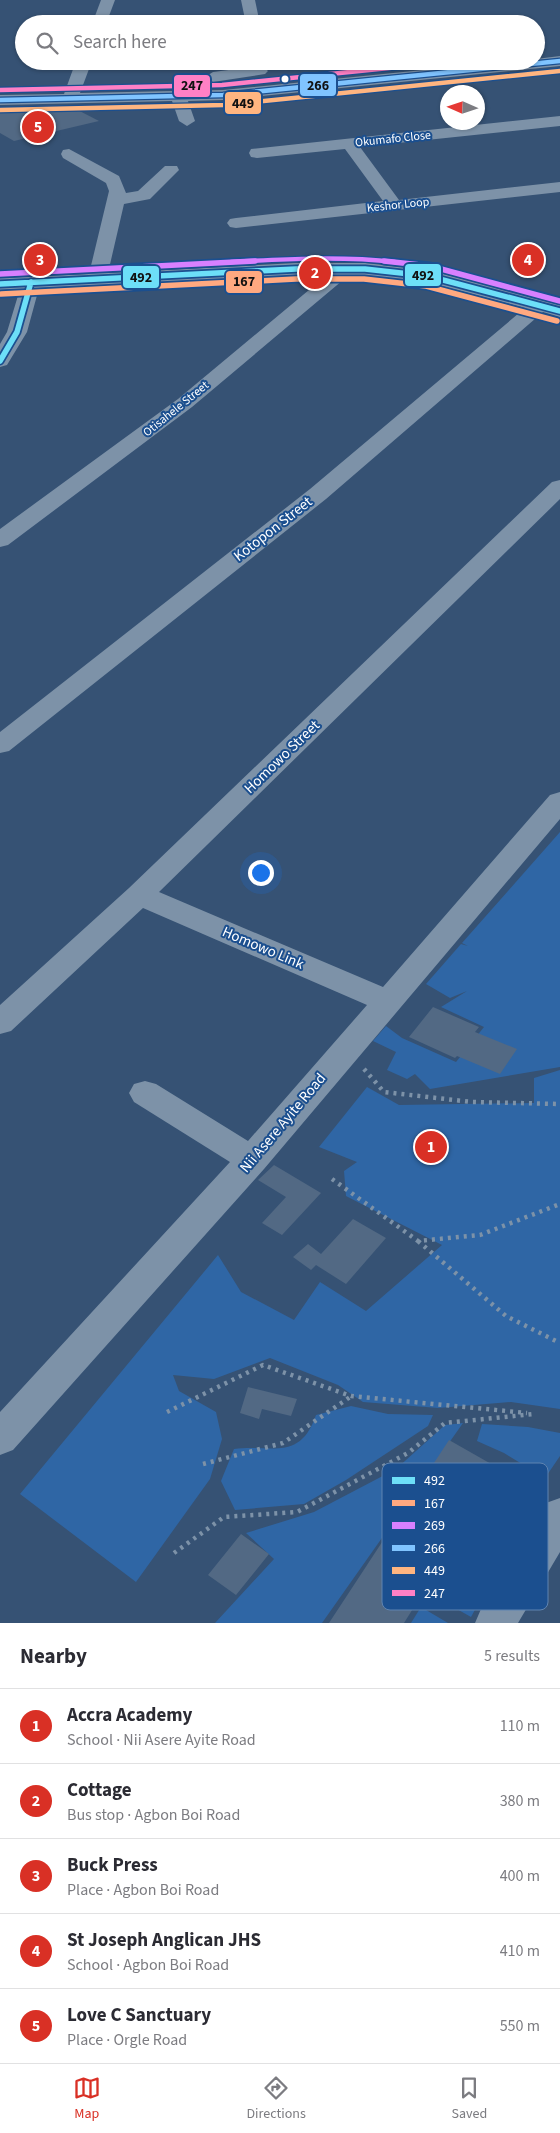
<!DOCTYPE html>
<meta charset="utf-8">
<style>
body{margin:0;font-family:"Source Sans 3",sans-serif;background:#f2f2f3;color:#2b2b33}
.compass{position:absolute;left:440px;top:85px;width:45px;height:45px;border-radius:50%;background:#fff;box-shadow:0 1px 4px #0004;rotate:273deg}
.you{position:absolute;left:260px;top:872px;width:18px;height:18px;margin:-12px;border:4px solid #fff;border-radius:50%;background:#1a73e8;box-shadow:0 0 0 8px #1a73e833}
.badge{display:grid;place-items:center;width:32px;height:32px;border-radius:50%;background:#d93025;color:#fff;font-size:16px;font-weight:700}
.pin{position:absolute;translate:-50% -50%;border:2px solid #fff;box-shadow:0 1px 5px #0006}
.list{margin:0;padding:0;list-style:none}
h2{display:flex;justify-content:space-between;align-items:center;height:65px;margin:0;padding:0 20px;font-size:21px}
h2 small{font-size:16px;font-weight:400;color:#7c7c81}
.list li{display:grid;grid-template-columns:32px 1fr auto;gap:15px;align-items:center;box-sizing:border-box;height:75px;padding:0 20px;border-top:1px solid #e1e1e2}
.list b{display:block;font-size:19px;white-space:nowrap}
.list p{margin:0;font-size:16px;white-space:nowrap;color:#7c7c81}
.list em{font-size:16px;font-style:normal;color:#7c7c81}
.icon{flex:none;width:28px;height:28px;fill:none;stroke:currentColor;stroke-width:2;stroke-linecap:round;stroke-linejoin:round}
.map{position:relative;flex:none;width:560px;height:1623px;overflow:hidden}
.search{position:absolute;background:#fff;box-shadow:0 1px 4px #0004;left:15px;right:15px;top:15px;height:55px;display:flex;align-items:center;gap:12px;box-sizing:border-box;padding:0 18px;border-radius:28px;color:#7c7c81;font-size:19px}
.sheet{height:440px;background:#fff}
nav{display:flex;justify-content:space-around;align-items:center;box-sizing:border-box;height:70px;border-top:1px solid #e1e1e2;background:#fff;font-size:14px;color:#7c7c81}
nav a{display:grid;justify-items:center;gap:2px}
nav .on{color:#d93025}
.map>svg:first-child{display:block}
.green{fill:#2f66a5}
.building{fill:#526984}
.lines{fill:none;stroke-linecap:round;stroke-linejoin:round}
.path{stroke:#7d92a8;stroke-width:4.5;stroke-dasharray:3 5;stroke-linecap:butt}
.minor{fill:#7d92a8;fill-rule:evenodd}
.bus-1-casing{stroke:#1b4f8f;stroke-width:9}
.bus-2-casing{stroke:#1b4f8f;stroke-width:9}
.bus-3-far1-casing{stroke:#1b4f8f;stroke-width:7}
.bus-3-casing{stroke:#1b4f8f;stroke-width:9}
.bus-4-casing{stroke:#1b4f8f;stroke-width:7}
.bus-5-casing{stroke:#1b4f8f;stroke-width:7}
.bus-6-casing{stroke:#1b4f8f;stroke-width:7}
.bus-1{stroke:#6ddff8;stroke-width:5.5}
.bus-2{stroke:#ffa980;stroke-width:5.5}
.bus-3-far1{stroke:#d880ff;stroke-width:4.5}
.bus-3{stroke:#d880ff;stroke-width:5.5}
.bus-4{stroke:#80c4ff;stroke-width:4.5}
.bus-5{stroke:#ffb580;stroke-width:4.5}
.bus-6{stroke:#ff80c5;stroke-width:4.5}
.bus-dot{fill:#fff;stroke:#1b4f8f;stroke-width:2}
.labels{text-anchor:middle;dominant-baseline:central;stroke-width:4;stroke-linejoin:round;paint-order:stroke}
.far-street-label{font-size:12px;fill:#fff;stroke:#1b4f8f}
.street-label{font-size:15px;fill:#fff;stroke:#1b4f8f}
.key{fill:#1b4f8f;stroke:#5f84b1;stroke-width:1}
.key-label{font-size:14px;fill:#fff}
.line-badge{stroke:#1b4f8f;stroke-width:2}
.pale-badge-label{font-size:14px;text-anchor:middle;font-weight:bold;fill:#111}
</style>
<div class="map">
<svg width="560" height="1623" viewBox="0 0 560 1623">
<rect width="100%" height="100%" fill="#365274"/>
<path class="green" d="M560,832V1067L430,1089L415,1074L407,1079L387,1070L396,1052L373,1041L386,1026L402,1038L456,1062L484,1027L441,1007L467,991L450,998L426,984L461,944L468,946L462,943Z
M560,1070V1409L511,1402L438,1408L363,1402L338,1385L270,1358L214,1379L173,1375L179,1391L216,1412L222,1439L210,1479L136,1582L20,1494L218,1255L241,1292L294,1320L320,1282L366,1311L442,1245L346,1196L344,1171L357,1162L319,1147L367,1087L399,1105L534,1103V1078Z
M351,1406L388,1414L433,1415L428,1426L346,1480L304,1504L235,1510L221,1481L234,1449C271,1444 300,1462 316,1415Z
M463,1423L322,1623H215L274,1559L246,1533L314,1512L396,1469L445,1425Z
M482,1424L528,1427L560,1433V1456L545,1478L504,1453L477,1441Z
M444,1574L483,1595L471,1617L432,1595Z
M421,1607L448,1623H411Z"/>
<path class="building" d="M68,105L99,121L14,141L0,133V107Z
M433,1007L479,1027L475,1032L517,1049L500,1074L457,1056L455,1058L409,1037Z
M274,1165L321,1193L282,1235L262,1223L286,1197L258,1180Z
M353,1219L386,1238L346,1284L316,1265L311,1270L293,1257L308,1244L321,1254Z
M248,1387L297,1399L291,1416L262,1409L259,1419L240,1413Z
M449,1440L500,1469L404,1623H329Z
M241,1534L269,1554L236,1595L208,1575Z"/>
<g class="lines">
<path class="path" d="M364,1069L384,1092L472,1102L560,1104
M332,1179L418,1241L480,1235L560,1204
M418,1241L506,1316L560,1343
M167,1412L263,1365L351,1396L527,1413
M203,1464L283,1443L350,1397
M174,1553L224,1517L297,1512L408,1453L445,1423L534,1414"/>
<path class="minor" d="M101,0H115L106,24H92Z
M241,0H255L260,24H246Z
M516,17L521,18L523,21L521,24H470L477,20Z
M560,56V66L223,100L188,101L195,121L187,126L179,121L172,101L0,105V95L64,94L76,61H92L80,93L223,90L512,61H536V59Z
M260,66L265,68L268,71L265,74L213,82L205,77L213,72Z
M560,116V126L360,147L399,200L560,182V192L236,228L230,227L227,223L230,219L236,218L383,201L345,149L257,158L251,157L249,153L251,149Z
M69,149L119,176L126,193L138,191L165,166H177L179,170L150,199L124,204L108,273L296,263H365L428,270L547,301L560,305V317L543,312L326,499L9,751L0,753V732L310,489L525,308L427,282L349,275L192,407L8,545L0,547V529L178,399L327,275L39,288L27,332L7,365L0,367V344L7,332L20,289L0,290V278L89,274L109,191L106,183L63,158L61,154L63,150Z
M560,480V499L159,892L383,987L550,795L560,792V819L264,1169L13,1450L0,1455V1412L230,1162L134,1102L129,1093L134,1084L145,1081L156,1084L248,1141L367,1005L143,908L11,1031L0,1034V1005L129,888L552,482Z
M560,1498V1552L518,1623H475L481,1609L546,1503Z"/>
<g class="bus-1-casing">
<path id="bus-1" d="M0,284L296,269H365L428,276L560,311
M0,361L17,332L31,282"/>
</g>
<g class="bus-2-casing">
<path id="bus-2" d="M1,294L296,279H364L426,286L557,321"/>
</g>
<g class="bus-3-far1-casing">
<path id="bus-3-far1" d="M231,262C286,259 341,256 395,262"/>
</g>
<g class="bus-3-casing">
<path id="bus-3" d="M384,261L430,266L560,301
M0,274L255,261"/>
</g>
<g class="bus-4-casing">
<path id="bus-4" d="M0,100L223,95L560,61"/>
</g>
<g class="bus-5-casing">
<path id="bus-5" d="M0,110L224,105L560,71"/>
</g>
<g class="bus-6-casing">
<path id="bus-6" d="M0,90L222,85L458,61"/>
</g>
<use href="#bus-1" class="bus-1"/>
<use href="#bus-2" class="bus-2"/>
<use href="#bus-3-far1" class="bus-3-far1"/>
<use href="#bus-3" class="bus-3"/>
<use href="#bus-4" class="bus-4"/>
<use href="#bus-5" class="bus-5"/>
<use href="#bus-6" class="bus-6"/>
</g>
<circle class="bus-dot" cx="285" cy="79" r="4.5"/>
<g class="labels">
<g class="far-street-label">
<text transform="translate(393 139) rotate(-6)">Okumafo Close</text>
<text transform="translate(398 205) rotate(-6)">Keshor Loop</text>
<text transform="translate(176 409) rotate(-39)">Otisahele Street</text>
</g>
<g class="street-label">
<text transform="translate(273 529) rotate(-38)">Kotopon Street</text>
<text transform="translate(282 757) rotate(-44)">Homowo Street</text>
<text transform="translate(263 948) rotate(23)">Homowo Link</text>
<text transform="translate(283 1123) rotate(-50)">Nii Asere Ayite Road</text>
</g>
</g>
<rect x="382" y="1463" width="166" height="147" rx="8" class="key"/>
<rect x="392" y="1477" width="23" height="7" fill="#6ddff8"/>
<rect x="392" y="1500" width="23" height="6" fill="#ffa980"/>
<rect x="392" y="1522" width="23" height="7" fill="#d880ff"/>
<rect x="392" y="1545" width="23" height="6" fill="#80c4ff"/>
<rect x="392" y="1567" width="23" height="7" fill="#ffb580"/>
<rect x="392" y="1590" width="23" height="6" fill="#ff80c5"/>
<g class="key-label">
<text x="424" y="1485">492</text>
<text x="424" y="1508">167</text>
<text x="424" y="1530">269</text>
<text x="424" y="1553">266</text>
<text x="424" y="1575">449</text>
<text x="424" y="1598">247</text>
</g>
<g class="line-badge">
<rect x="299" y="73" width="38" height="24" rx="5" fill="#80c4ff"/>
<rect x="173" y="74" width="38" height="24" rx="5" fill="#ff80c5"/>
<rect x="224" y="91" width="38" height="24" rx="5" fill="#ffb580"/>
<rect x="404" y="263" width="38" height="24" rx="5" fill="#6ddff8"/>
<rect x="122" y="265" width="38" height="24" rx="5" fill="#6ddff8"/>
<rect x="225" y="270" width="38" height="24" rx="5" fill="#ffa980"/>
</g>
<g class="pale-badge-label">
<text x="318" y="90">266</text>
<text x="192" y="90">247</text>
<text x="243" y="108">449</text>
<text x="423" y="280">492</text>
<text x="141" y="282">492</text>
<text x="244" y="286">167</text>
</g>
</svg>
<svg class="compass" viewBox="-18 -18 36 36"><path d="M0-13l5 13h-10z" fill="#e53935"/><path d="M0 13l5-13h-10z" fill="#7c7c81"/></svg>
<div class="you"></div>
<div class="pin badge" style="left:431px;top:1147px">1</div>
<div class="pin badge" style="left:315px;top:273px">2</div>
<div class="pin badge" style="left:40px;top:260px">3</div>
<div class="pin badge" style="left:528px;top:260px">4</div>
<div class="pin badge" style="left:38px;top:127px">5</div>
<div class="search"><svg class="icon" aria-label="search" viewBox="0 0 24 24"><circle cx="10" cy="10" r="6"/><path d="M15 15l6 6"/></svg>Search here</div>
</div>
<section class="sheet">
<h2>Nearby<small>5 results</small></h2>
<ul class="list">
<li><span class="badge">1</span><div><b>Accra Academy</b><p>School · Nii Asere Ayite Road</p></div><em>110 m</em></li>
<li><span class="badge">2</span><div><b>Cottage</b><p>Bus stop · Agbon Boi Road</p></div><em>380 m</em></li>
<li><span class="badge">3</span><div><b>Buck Press</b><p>Place · Agbon Boi Road</p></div><em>400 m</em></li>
<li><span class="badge">4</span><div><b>St Joseph Anglican JHS</b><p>School · Agbon Boi Road</p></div><em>410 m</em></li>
<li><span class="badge">5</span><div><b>Love C Sanctuary</b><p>Place · Orgle Road</p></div><em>550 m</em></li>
</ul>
</section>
<nav>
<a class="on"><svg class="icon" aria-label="map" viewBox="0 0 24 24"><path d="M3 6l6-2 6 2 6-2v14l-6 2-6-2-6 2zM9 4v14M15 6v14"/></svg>Map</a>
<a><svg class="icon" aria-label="directions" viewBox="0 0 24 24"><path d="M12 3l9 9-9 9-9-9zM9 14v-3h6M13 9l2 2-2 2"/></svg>Directions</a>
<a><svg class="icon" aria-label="saved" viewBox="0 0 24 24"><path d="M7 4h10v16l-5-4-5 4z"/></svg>Saved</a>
</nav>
